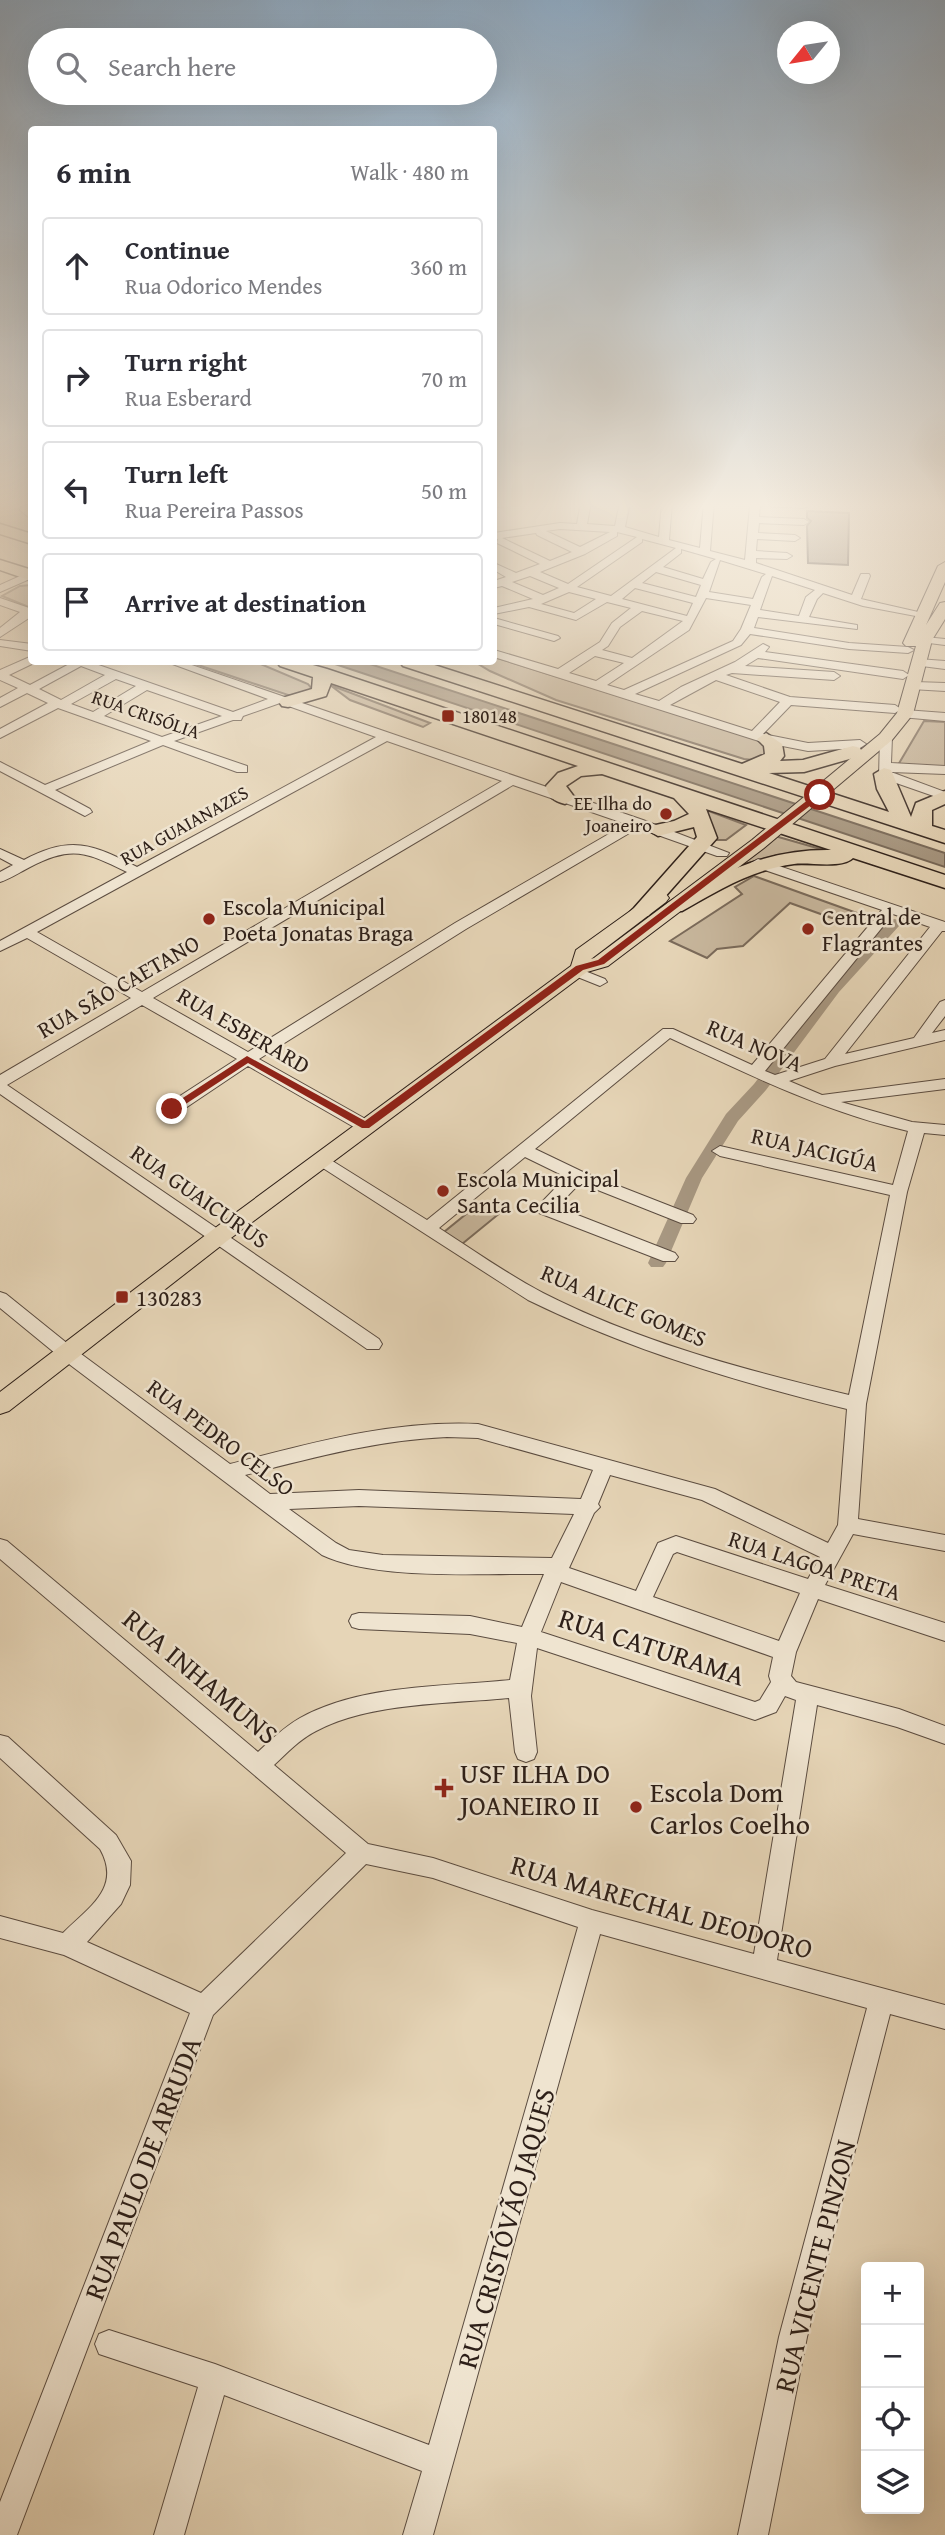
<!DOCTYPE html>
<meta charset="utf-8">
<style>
body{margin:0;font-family:"Gentium Book Plus",serif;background:#f7f7f7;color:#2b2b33}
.controls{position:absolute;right:21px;bottom:21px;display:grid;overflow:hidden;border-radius:7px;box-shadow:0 7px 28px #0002}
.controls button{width:63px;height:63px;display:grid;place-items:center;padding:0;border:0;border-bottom:2px solid #e1e1e2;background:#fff;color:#2b2b33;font:35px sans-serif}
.compass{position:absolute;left:777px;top:21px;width:63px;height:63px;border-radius:50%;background:#fff;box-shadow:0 7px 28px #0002;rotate:240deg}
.stop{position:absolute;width:21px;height:21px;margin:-16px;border:5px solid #8f2418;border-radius:50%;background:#fff}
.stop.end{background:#8f2418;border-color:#fff;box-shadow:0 2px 7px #0008}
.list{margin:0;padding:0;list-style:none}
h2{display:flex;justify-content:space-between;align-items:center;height:91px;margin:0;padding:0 28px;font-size:30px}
h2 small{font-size:23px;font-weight:400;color:#7c7c81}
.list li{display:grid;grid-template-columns:46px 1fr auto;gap:21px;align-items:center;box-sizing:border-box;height:98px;margin:0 14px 14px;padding:0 14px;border:2px solid #e1e1e2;border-radius:7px}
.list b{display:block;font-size:26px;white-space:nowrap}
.list p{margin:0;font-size:23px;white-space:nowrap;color:#7c7c81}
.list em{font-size:23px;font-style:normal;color:#7c7c81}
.icon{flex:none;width:38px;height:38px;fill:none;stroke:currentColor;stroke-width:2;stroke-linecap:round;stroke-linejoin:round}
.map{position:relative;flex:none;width:945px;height:2535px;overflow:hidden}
.search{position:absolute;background:#fff;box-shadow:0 7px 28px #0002;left:28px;top:28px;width:469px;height:77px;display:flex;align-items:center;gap:18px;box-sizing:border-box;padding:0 24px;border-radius:38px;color:#7c7c81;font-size:26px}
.panel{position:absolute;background:#fff;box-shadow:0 7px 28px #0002;left:28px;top:126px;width:469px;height:539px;border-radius:7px}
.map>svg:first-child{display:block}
.green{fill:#c7b69c;stroke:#7a6a5a;stroke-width:2}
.water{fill:#a79781;stroke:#766757;stroke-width:2}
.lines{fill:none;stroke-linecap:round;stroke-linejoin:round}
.canal{fill:#a79781;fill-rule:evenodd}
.building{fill:#8d7e6b;stroke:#2d1f18;stroke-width:2}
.minor-casing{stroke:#5b4c40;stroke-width:2}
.major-casing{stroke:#2d1f18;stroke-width:2}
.highway-casing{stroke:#2d1f18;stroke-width:3}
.minor{fill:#efe4d0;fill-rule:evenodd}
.major{fill:#e6d5b7;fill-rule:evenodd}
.highway{fill:#e6d5b7;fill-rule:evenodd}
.route{fill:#8f2418}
.poi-dot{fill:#8f2418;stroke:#efe4d0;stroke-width:2.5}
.labels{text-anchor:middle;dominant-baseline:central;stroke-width:5;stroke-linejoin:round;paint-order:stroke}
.far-street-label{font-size:19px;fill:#2d1f18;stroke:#efe4d0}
.far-poi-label{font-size:19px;fill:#2d1f18;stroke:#efe4d0;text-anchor:start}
.poi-label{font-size:23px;fill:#2d1f18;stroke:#efe4d0;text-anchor:start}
.street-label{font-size:23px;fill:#2d1f18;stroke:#efe4d0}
.near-street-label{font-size:28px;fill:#2d1f18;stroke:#efe4d0}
.near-poi-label{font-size:28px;fill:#2d1f18;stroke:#efe4d0;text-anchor:start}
</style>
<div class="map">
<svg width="945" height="2535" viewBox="0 0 945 2535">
<rect width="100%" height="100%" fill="#e6d5b7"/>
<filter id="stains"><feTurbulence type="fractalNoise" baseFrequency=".00286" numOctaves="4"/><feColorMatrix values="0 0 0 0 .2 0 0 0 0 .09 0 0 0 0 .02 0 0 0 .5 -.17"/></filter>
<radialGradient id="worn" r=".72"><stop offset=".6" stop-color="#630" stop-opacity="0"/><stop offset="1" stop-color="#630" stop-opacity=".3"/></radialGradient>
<path class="green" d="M31,585V608L2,596L20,586Z
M494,657L762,741L769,753L753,760L744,759L556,700L490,671L475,662H494Z
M189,662H256L308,684L313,690L294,697Z
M330,685L430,723L423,727L350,700Z
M924,721L945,722V768L898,765Z
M706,810L746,825L726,840H717Z
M775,836L824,850L778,855L738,866Z
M754,876L865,916L854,926L790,903L743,946L717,949L707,958L670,941L742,894L735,887Z
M481,1202L500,1213L462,1244L444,1232Z"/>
<path class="water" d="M329,662H364L945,853V867Z"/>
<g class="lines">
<path class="canal" d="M894,919L899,920V926L839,992L766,1090L738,1121L702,1178L666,1263L663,1267H651L648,1263L686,1178L726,1114L754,1084L829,986L889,920Z"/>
</g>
<path class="building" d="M807,511L849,513L848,565L808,563L807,526L811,521L807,518Z"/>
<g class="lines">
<g class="minor-casing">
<path id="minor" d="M24,502H32V520L20,510Z
M494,502H536L531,505L494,507Z
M581,502H591L587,524L615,526L620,502H630L625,527L659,537L662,502H672L669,540L700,548L704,502H714L710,551L745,560L750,506L726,505L721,502L807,503V507L803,508L760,506L759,517L804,519L809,522L804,525L759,523L758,533L795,535L800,538L795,541L757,539L756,551L787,553L792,556L787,559L756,558V563L852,595L861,574H869L870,576L861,599L927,614L921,617L863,606L823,593L817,599L809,617L857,625V629L758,617L754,628L849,643L908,647L914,650L908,653L849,649L750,634L741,645L635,694L659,701L681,687L735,662L763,644L769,647L765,652L903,671L909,675L903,679L758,658L745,666L834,672L840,676L834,680L732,673L726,675L790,697L895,705L901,709L895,713L791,705L763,734L808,743L860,740L866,744L860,748L808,751L762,742L494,657V650L558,669L600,642L612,623L631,608L607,602L576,620L529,607L494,614V608L533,599L502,586L494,588V581L506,577L494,570V563L516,573L540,564L497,543L498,539H494V533L560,523L577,524ZM560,529L610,532L580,547L546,531ZM617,532L637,537L568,584L540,572L585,554L617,536ZM536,533L537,535L572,552L550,561L502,538ZM642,539L676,548L611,596L577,587L642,542ZM681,549L716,559L711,562L703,579L663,567L681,553ZM720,560L766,574L762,577L753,599L709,592ZM656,572L701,585L696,597L642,583ZM530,576L559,588L543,595L512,582ZM772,576L815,590L806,597L799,616L760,610ZM635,588L693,603L687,616L622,599ZM569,592L596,599L574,613L541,604ZM706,598L751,605L741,629L733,641L624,690L607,685L689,630ZM642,611L683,621L632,658L602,650L608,646L620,627ZM595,656L624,663L596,681L569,673ZM716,680L780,702L752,731L670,705Z
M29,572L32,578L0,592V585Z
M0,598L32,609V616L0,637V628L20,612L0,605Z
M494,618L558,636L560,638L554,641L494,624Z
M925,637L945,639V645L921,642V638Z
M0,640L32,644V651L0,646Z
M32,656V662H36L9,675L30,685L73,662H90L233,712L268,699L167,662H183L643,820L729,853L727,856H717L638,828L466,929L259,1059L371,1122L373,1126L371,1130H359L248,1066L178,1113H166L164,1109L166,1105L237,1059L142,1005L7,1085L379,1339L382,1344L379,1349H367L0,1094V1075L131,998L27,938L0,951V941L127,872C86,852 72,845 30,867C20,872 10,879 0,882V872L13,865L0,858V849L24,860C70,835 93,844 137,867L376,737L280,703L243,716L241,720H233L174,741L247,766V772H237L163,745L55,790L90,809L92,812L85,816L0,771V762L45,785L151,741L58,708L0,738V729L48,703L27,693L0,707V698L18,688L0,680V670ZM81,666L105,675L61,700L39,689ZM116,679L136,686L93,712L71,704ZM147,690L222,716L162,737L104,716ZM387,741L502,781L142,992L37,932ZM513,785L626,824L455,923L248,1052L153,998Z
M918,659L945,661V669L914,665L912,663Z
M915,682L945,683V691L911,689V683Z
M905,710L945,713V721L901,717L899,714Z
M886,733L892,737L891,763L945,766V774L891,772L945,792V800L879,777L880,737Z
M758,859L945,922V931H942L845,1054L914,1038L940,1002L945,1000V1016L932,1033L945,1030V1040L835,1066L789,1081L822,1095L945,1079V1089L841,1102L912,1122L945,1125V1135L924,1133L907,1192L866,1404L858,1519L945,1535V1551L853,1534L825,1585L945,1623V1641L818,1599L796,1652L791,1676L796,1682L899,1709L945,1726V1744L897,1727L817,1705L777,1960L945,2005V2029L890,2014L807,2337L768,2535H738L779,2337L867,2008L600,1934L433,2535H403L422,2471L224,2395L184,2535H154L198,2387L99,2354L95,2344L99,2334L109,2330L215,2364L429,2445L578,1927L433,1878L366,1864L213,2015L17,2535H0V2502L190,2013L64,1955L0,1938V1916L63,1933C89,1907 122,1888 100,1849L0,1758V1735L8,1737L116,1835L131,1861L130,1885L121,1904L87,1942L201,1993L346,1853L0,1559V1539L7,1541L258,1752C271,1740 284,1727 300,1718C362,1684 442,1687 510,1680L517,1643L470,1634L359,1629L352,1627L349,1621L352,1615L359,1613L470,1616L522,1627L544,1574C480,1573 378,1581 322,1555L61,1358L0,1308V1292L6,1294L73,1348L230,1464C312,1443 392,1420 478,1424L715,1489L828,1543L838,1525L847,1409C737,1382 630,1350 528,1300L312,1161L314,1157H326L427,1220L663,1029H673L752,1065L882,910L753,866L751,863ZM893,914L930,927L825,1059L775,1075L765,1071ZM670,1038C748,1074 824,1112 908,1131L893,1185L720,1146L712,1151L720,1156L890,1195L849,1395C745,1370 639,1342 543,1293C507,1274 473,1250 439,1228L525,1157L566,1177L539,1205L537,1209L539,1213L663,1261H675L678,1257L675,1253L557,1207L580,1183L681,1223H693L696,1219L693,1215L583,1172L535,1149ZM447,1437L478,1438L593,1470L581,1499L359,1490L270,1494L245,1475C312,1458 377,1440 447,1437ZM610,1475L702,1500L820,1557L808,1579L676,1536L658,1543L636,1591L569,1568L594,1513L600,1507L598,1504ZM359,1506L574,1514L552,1558L383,1555L349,1550L336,1543L289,1509ZM677,1552L800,1593L779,1641L653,1597L673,1554ZM561,1582L773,1657L769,1676L771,1682L760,1700L755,1702L541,1632ZM537,1648L755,1720L776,1712L785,1696L796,1700L754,1954L592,1910L433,1858L368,1844L274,1765C287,1753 300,1739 316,1731C370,1702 449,1704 509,1698L515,1752L518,1759L526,1762L534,1759L537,1752L531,1696Z
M575,967L605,979L607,982L600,986L570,974V968Z"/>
</g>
<g class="major-casing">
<path id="major" d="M945,562V582L926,625L940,603L945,602V619L932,640L913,714L892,740L764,848L608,966L587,972L227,1241L9,1411L0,1414V1392L211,1231L571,966L576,950L654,894H666L669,898L666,902L591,959L594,958L752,840L880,734L897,713L916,646H906L903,643L938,566Z"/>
</g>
<g class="highway-casing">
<path id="highway" d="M0,524L32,534V544L0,534Z
M0,560L32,570V581L0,570Z
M277,662H302L327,669L945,875V888L853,858C842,869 810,862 794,864C753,869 717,891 682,911H668L664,907L668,903C720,872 769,849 831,850L706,809L717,838L648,916H634L630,912L634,908L697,837L694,827L658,836L648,830L651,826L674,821L689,814L674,798L602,774L581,776L566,786L575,798L565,804C554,801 548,797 546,786L558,773L578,766L331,683L326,696L288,707L282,706L279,702L282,698L312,689L313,677L280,666Z
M400,662H425L742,764L765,754L764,746L757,739L766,733L782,744L784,756L780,761L803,760L853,746L860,748L862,752L860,756L804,772L769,773L889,812L877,789L874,774L884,768L891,770L911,817L916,803L945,791V804L932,810V826L945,830V843L403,666Z"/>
</g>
<use href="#minor" class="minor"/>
<use href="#major" class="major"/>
<use href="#highway" class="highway"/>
</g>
<linearGradient id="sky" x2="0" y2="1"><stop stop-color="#8ea8bf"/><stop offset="0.59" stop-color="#f4ecdf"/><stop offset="1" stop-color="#f4ecdf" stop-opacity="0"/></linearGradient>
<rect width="945" height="857" fill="url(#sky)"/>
<path class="route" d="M817,793L824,795L604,964L583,970L369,1128H362L248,1063L175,1111L166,1109L247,1056L365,1121L576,966L598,960Z"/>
<g class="poi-dot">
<rect x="441" y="709" width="14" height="14" rx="3.5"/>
<circle cx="666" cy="814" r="7"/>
<circle cx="209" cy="919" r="7"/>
<circle cx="808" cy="929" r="7"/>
<circle cx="443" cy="1191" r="7"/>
<rect x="115" y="1290" width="14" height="14" rx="3.5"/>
<path d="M440.5 1777.5h7v7h7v7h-7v7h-7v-7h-7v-7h7z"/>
<circle cx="636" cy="1807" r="7"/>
</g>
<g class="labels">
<g class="far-street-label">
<text transform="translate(146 714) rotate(19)">RUA CRISÓLIA</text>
<text transform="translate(184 825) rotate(-29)">RUA GUAIANAZES</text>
</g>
<g class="far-poi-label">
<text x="462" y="716">180148</text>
<text x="652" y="803" text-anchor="end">EE Ilha do<tspan x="652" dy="22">Joaneiro</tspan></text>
</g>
<g class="poi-label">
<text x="223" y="906">Escola Municipal<tspan x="223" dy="26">Poeta Jonatas Braga</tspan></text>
<text x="822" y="916">Central de<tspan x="822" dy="26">Flagrantes</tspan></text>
<text x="457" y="1178">Escola Municipal<tspan x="457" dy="26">Santa Cecilia</tspan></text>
<text x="136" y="1297">130283</text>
</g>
<g class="street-label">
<text transform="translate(118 986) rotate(-30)">RUA SÃO CAETANO</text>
<text transform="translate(244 1030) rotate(30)">RUA ESBERARD</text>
<text transform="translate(755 1045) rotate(23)">RUA NOVA</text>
<text transform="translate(815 1149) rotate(13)">RUA JACIGÚA</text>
<text transform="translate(200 1196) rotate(35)">RUA GUAICURUS</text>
<text transform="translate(624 1305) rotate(23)">RUA ALICE GOMES</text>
<text transform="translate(221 1437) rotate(37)">RUA PEDRO CELSO</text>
<text transform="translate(815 1565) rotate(18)">RUA LAGOA PRETA</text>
</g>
<g class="near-street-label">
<text transform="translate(652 1646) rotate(18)">RUA CATURAMA</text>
<text transform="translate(201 1676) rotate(40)">RUA INHAMUNS</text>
<text transform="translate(662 1906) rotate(16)">RUA MARECHAL DEODORO</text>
<text transform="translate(142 2168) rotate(-69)">RUA PAULO DE ARRUDA</text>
<text transform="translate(505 2228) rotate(-74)">RUA CRISTÓVÃO JAQUES</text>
<text transform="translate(814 2266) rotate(-76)">RUA VICENTE PINZON</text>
</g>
<g class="near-poi-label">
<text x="460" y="1772">USF ILHA DO<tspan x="460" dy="32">JOANEIRO II</tspan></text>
<text x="650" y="1791">Escola Dom<tspan x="650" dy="32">Carlos Coelho</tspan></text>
</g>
</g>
<rect width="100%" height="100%" filter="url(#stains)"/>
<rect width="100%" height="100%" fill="url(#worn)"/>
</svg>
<div class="controls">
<button>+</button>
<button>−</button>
<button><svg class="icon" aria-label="locate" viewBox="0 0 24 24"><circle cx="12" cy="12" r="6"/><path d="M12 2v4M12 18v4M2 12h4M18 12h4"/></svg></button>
<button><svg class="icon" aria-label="layers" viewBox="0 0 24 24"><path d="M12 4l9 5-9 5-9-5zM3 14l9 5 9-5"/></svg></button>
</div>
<svg class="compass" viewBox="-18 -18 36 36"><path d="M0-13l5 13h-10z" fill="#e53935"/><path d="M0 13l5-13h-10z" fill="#7c7c81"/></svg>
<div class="stop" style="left:820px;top:795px"></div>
<div class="stop end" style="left:172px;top:1109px"></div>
<div class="search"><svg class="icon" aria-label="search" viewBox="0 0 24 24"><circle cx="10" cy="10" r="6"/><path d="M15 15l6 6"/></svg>Search here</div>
<section class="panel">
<h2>6 min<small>Walk · 480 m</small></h2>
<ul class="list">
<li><svg class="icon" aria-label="ahead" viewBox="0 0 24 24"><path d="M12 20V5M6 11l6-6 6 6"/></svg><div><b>Continue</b><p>Rua Odorico Mendes</p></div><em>360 m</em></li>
<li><svg class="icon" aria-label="right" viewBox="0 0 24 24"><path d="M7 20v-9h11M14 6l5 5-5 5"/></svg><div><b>Turn right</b><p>Rua Esberard</p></div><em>70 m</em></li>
<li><svg class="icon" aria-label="left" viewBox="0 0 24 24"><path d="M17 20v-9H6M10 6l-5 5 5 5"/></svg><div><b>Turn left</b><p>Rua Pereira Passos</p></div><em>50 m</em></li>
<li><svg class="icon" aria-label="arrive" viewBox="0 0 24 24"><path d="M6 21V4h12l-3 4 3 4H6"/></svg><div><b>Arrive at destination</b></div></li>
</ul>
</section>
</div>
